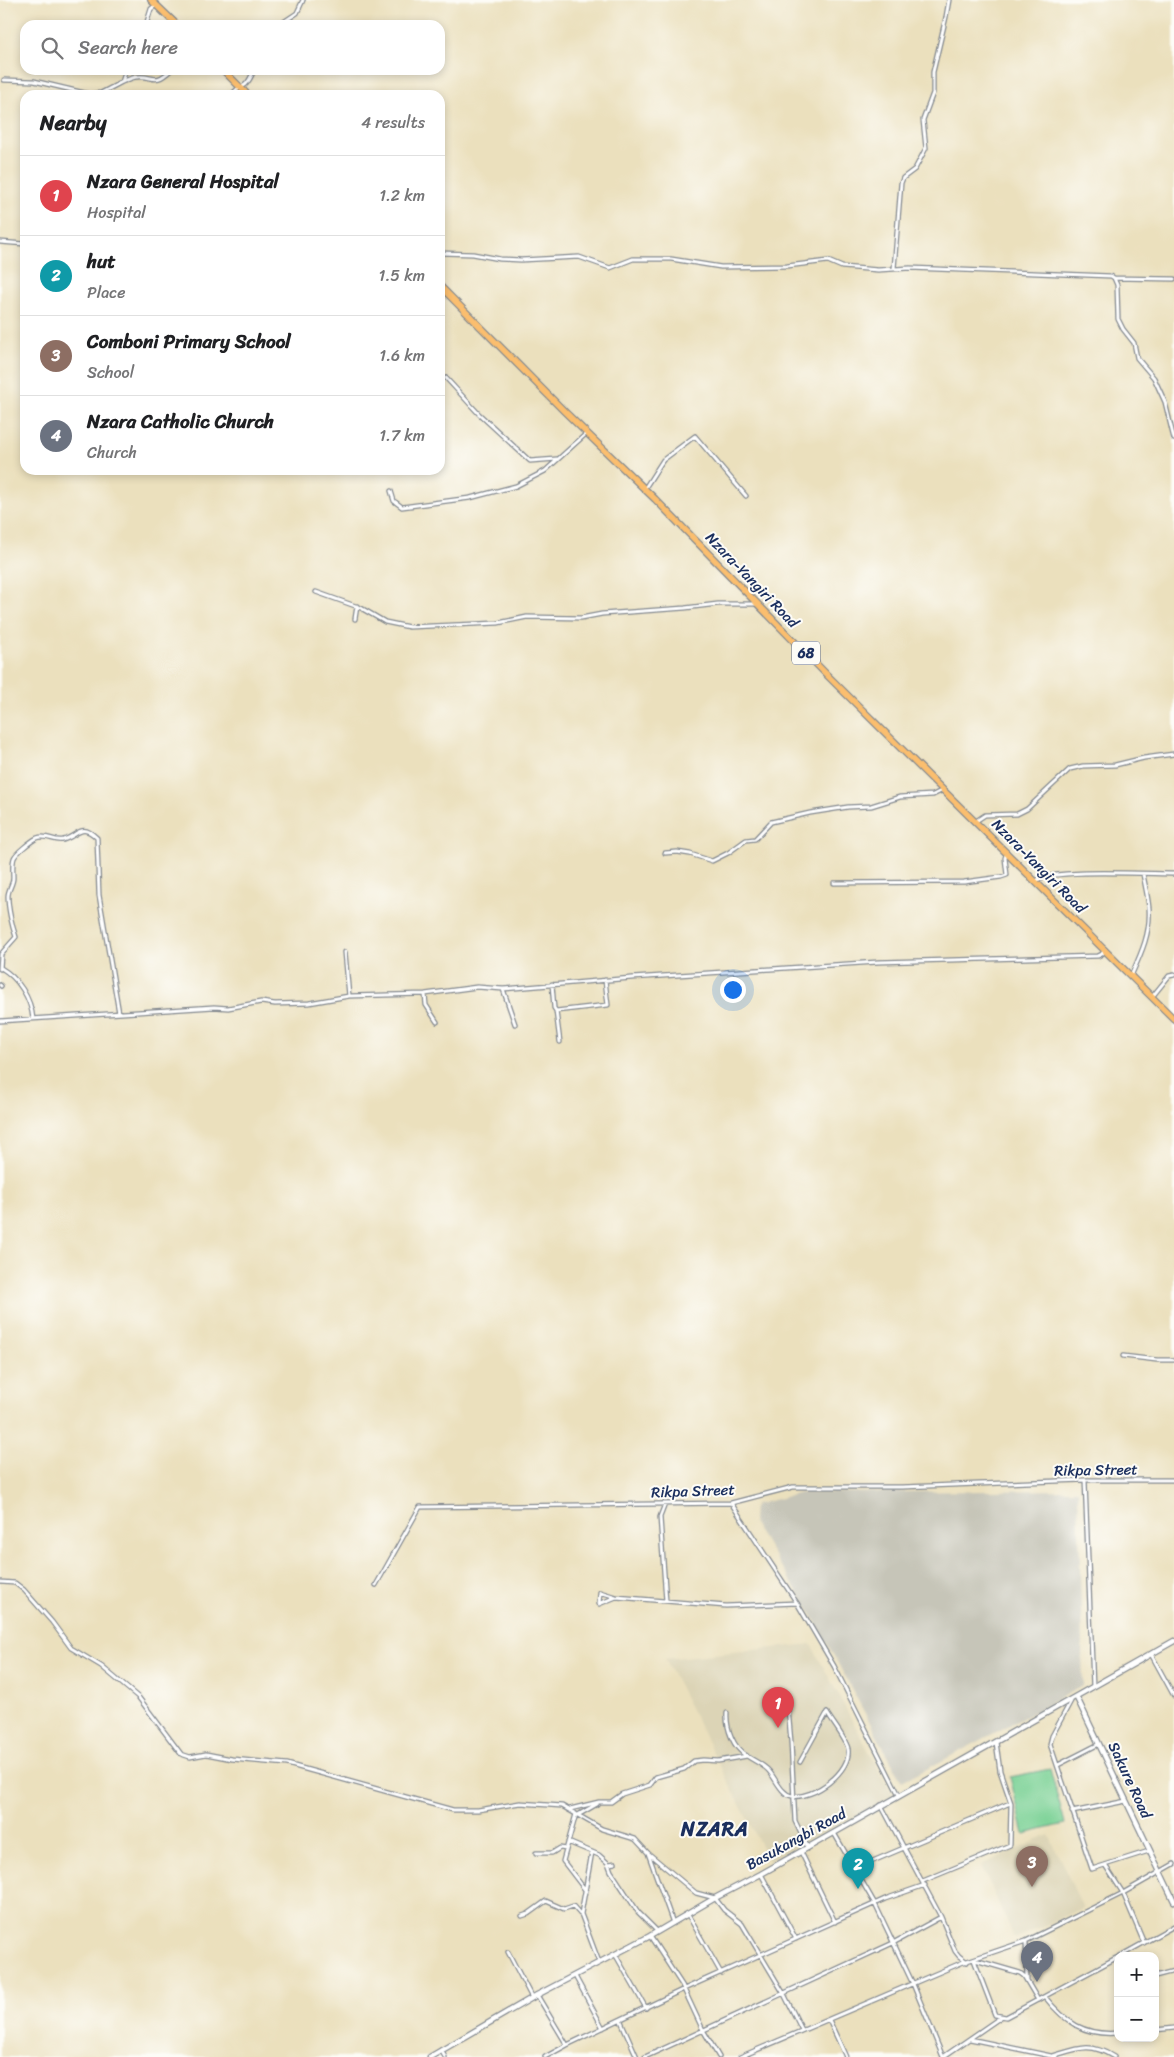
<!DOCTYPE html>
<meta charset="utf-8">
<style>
body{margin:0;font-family:Sriracha,sans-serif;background:#f2f2f2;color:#202124}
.controls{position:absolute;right:15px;bottom:15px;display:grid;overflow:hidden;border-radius:10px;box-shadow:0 2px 8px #0003}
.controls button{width:45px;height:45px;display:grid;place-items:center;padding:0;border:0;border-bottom:1px solid #e0e0e0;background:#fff;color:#202124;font:25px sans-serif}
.you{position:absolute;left:732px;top:989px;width:18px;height:18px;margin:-12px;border:4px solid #fff;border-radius:50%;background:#1a73e8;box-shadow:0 0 0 8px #1a73e833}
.badge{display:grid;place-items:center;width:32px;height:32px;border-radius:50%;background:#d1495b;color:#fff;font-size:16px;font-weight:700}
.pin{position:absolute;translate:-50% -41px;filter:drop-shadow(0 1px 2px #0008)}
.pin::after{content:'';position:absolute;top:26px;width:18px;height:15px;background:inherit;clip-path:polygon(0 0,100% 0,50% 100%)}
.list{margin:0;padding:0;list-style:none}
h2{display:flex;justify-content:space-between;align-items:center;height:65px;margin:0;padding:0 20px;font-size:21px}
h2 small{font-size:16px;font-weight:400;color:#757577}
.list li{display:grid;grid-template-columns:32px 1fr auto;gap:15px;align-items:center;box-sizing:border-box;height:80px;padding:0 20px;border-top:1px solid #e0e0e0}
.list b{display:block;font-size:19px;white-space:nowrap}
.list p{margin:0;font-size:16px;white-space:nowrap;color:#757577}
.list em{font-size:16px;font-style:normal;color:#757577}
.icon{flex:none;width:28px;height:28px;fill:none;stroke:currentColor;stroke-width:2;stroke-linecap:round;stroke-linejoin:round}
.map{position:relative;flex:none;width:1174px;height:2057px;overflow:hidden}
.search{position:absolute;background:#fff;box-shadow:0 2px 8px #0003;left:20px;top:20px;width:425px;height:55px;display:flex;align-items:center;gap:12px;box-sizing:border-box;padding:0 18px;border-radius:15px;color:#757577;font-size:19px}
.panel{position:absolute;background:#fff;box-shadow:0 2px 8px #0003;left:20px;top:90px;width:425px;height:385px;border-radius:15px}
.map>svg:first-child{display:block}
.built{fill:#dcd4b6}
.industrial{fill:#c6c5b8}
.green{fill:#7bd296;stroke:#4b807a}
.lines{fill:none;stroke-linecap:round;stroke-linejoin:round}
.minor-casing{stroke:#83888e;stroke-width:5.5}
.tertiary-casing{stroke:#83888e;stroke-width:7}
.primary-casing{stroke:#83888e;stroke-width:8}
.minor{stroke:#fff;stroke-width:3}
.tertiary{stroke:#fff;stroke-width:4.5}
.primary{stroke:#fbbe6e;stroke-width:5.5}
.labels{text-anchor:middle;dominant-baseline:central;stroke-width:4;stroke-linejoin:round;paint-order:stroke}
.shield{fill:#fdfcf7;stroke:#5f6c8c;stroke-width:1}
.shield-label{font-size:14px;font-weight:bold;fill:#1b2f5e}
.street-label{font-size:15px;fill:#1b2f5e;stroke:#fdfcf7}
.district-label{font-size:20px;font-weight:bold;letter-spacing:1px;fill:#1b2f5e;stroke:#fdfcf7}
</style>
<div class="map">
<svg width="1174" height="2057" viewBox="0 0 1174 2057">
<rect width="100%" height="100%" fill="#fdfcf7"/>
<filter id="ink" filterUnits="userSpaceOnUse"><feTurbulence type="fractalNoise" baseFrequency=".02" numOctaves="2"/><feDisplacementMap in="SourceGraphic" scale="10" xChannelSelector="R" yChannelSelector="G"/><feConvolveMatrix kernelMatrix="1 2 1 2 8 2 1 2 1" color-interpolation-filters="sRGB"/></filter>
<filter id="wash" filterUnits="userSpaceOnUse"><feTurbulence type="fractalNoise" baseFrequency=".0096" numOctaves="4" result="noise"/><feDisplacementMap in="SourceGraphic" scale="20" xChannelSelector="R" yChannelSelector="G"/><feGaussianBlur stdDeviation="1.12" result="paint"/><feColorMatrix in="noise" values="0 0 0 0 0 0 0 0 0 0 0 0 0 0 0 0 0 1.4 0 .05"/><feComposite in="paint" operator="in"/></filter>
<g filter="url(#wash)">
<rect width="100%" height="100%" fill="#ebe0bd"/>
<path class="built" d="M811,1644L893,1796L771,1865L665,1659Z
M1049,1835L1083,1908L1015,1939L981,1865Z"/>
<path class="industrial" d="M1078,1490L1083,1686L902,1782L807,1606L753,1523L754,1505L801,1493Z"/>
<path class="green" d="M1050,1769L1065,1824L1024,1834L1010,1777Z"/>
</g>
<g filter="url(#ink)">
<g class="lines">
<g class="minor-casing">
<path id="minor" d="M146,25L151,9L156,5
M279,25L297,13L303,0
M4,80L34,81L89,94L101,93L122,82L126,70
M122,82C127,80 133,77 137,77C154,75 154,86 171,70
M232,95C236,89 239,88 245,85C249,82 252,75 254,70
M0,242L25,244
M440,253L473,254L500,259L521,260L579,257L610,268L633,259H671L721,267L787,266L828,261L842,267L878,270L910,268L1111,276L1114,278L1117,285L1118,319L1123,329L1134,343L1137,358L1154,378L1165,402L1174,439
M894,269L901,183L903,178L915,169L926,148L923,120L933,93V72L946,17L949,0
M1114,278L1174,279
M446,378L479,414L530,461L557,459
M645,488L663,460L695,436L746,496
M391,491L394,501L402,507L470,498L516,486L545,471L587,433
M316,592L361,608L385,622L409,627L498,623L527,617L581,618L602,614L685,608L718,604H756
M355,619L357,606
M976,821L985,815L1017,814L1027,809L1070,769L1083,766L1115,765L1144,758L1174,754
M665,853L677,852L690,854L712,861L728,853L746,840L755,839L771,822L810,813L848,807L871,806L900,797L933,795L943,790
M1036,881C1050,868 1150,874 1174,874
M834,883L964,882L1001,877L1007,875L1005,858L1007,852
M345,952L349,996
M1,968C18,978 31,998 33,1019
M0,969L1,954L16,937C12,926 8,908 8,896C8,890 13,884 13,878C13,872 12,864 14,858C16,853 31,841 37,838C47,834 54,842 63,840C78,836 81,822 97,838L99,895L119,1013
M1131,976C1141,954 1151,933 1149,908C1148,897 1145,885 1143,874
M552,984L554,1008L556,1011L560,1042
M0,985L1,986
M503,989L515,1024
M425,994L426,1005L437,1022
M1152,997L1169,976L1174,975
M556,1011L608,1005L605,980
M0,1021L214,1007L228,1008L261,1002L275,1004L309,1003L349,996L425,994L477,987L503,989L632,978L878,962L1098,956L1102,954L1105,949
M1123,1356L1157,1360H1174
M1085,1480L1093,1687
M731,1503L797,1603L834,1666L899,1795
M665,1504L660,1517L666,1601
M0,1582L15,1583L24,1590L52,1622L71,1648L101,1666L139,1698L181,1754L190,1757L206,1754L232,1759L287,1764L453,1810H478L520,1803L562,1806L602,1829L635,1839L648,1853L696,1893L715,1898L724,1910L742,1924L784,1994L802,2030
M376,1585L420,1507L731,1503L793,1487H902L1085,1480H1174
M616,1597L599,1604L600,1592L616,1597L726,1606L797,1603
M1151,1654L1174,1696
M782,1694L788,1708L791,1742L795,1821L808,1848
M1071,1701L1052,1736L1050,1744L1092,1869L1149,1851
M727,1713C726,1728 733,1748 747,1756C754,1761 763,1764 769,1771C776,1779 781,1794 792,1796C813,1800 852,1771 848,1749C847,1740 832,1722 827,1713
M800,1762L827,1713
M1058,1765L1099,1744
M881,1805L941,1917L955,1951L959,1956L967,1962
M570,1809L599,1802H611L622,1794L650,1785L656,1777L684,1769L694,1761L703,1760L718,1761L747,1756
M1072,1812L1126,1801
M576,1814L563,1861L586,1891
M578,1815L597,1804
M834,1833L875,1904L913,1984L943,2057
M568,1842L599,1855L609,1864L615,1863
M592,1852L581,1914L599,1962
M801,1852L835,1922
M536,1853H552L560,1848L566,1849
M648,1853L673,1923
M608,1863L611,1871L638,1912L657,1931
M1105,1865L1123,1893L1144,1943
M854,1869L1010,1803
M761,1874L796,1939
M923,1881L1010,1845L1011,1803L1000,1771L996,1742
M688,1915L721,1973
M522,1916L528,1914L546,1901L564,1909L573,1906L580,1914
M650,1936L682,1985L703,2030L719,2057
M1026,1941L1027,1981
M508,1952L532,1998
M615,1954L646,2008
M1120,1956L1174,1926
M974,1960L995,2015L1006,2017L1118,1957
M975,1960L1020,1973L1024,1976L1038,2000
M575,1976L603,2028
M1155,1976L1174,1971
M537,1995L567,2045
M1045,1997C1065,2022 1084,2036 1118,2033
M829,2020L846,2057
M621,2021L637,2057
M1155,2030L1174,2028
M970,2039L1056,2057
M441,2050L445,2057
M1053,2056C1079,2048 1090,2042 1114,2057
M545,2057L567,2045L684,1989L885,1899L925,1885
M645,2057L893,1943L941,1917
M740,2057L961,1963L1026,1941L1123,1893L1174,1864
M943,2057L1001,2017"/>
</g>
<g class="tertiary-casing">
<path id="tertiary" d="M1077,1698L1174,1901
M430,2057L537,1995L650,1936L715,1898L761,1874L1174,1641"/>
</g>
<g class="primary-casing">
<path id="primary" d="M151,0L177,25
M223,70L248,95
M440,286L565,412L655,499L828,676L1174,1019"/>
</g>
<use href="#minor" class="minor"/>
<use href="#tertiary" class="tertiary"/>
<use href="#primary" class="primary"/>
</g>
</g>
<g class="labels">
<rect class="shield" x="792" y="641.5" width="28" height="23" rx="4"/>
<g class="shield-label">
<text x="806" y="653">68</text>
</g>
<g class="street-label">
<text transform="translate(752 580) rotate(46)">Nzara-Yangiri Road</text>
<text transform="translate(1039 866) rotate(45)">Nzara-Yangiri Road</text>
<text transform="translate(1096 1470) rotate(-1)">Rikpa Street</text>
<text transform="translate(693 1491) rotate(-2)">Rikpa Street</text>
<text transform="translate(1130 1780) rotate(65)">Sakure Road</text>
<text transform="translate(796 1839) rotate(-29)">Basukangbi Road</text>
</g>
<g class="district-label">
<text x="715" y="1829">NZARA</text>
</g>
</g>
</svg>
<div class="controls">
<button>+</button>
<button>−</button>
</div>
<div class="you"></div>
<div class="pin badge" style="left:778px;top:1728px;background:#e0444e">1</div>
<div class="pin badge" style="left:858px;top:1889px;background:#0f9aa8">2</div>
<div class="pin badge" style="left:1032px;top:1887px;background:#8d6e63">3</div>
<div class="pin badge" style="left:1037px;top:1982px;background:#6b7280">4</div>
<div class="search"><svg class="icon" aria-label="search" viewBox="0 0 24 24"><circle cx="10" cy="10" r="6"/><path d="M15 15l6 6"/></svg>Search here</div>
<section class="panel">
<h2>Nearby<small>4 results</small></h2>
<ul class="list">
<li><span class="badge" style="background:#e0444e">1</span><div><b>Nzara General Hospital</b><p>Hospital</p></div><em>1.2 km</em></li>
<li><span class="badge" style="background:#0f9aa8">2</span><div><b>hut</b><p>Place</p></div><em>1.5 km</em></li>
<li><span class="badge" style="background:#8d6e63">3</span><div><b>Comboni Primary School</b><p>School</p></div><em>1.6 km</em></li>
<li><span class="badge" style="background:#6b7280">4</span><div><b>Nzara Catholic Church</b><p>Church</p></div><em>1.7 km</em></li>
</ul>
</section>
</div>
